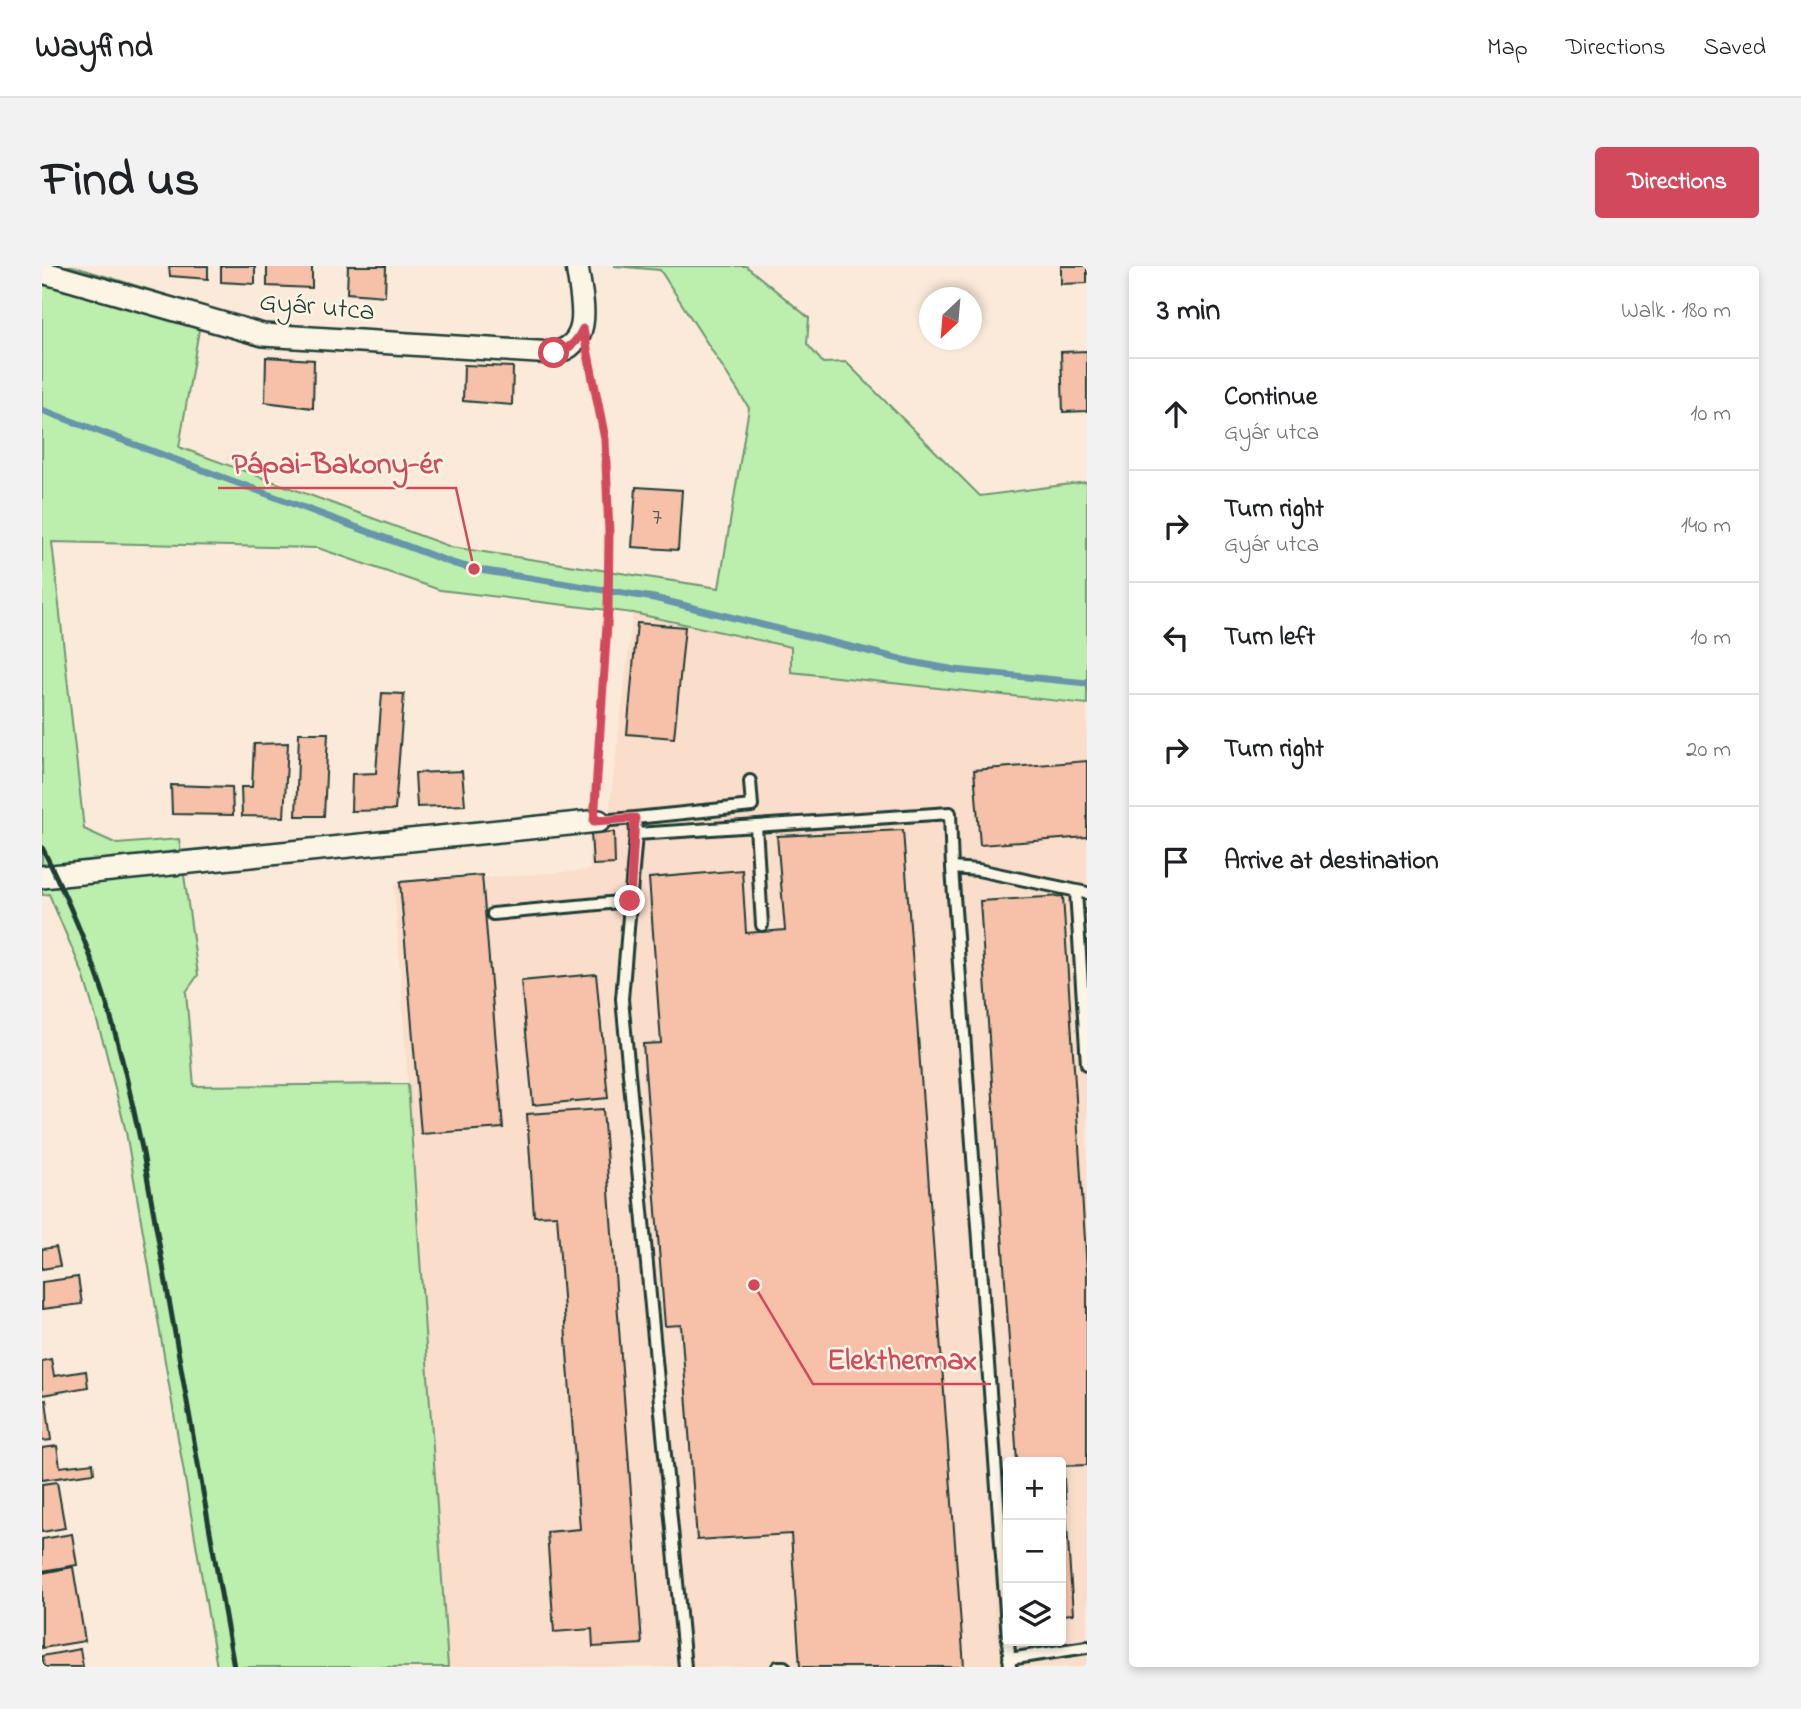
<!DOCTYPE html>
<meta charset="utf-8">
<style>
body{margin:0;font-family:"Indie Flower",sans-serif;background:#f2f2f2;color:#202124}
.controls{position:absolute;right:21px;bottom:21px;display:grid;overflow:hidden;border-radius:7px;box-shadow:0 4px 10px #0003}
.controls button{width:63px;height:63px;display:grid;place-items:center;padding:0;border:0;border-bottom:2px solid #e0e0e0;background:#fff;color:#202124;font:35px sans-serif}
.compass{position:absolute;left:877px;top:21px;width:63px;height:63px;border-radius:50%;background:#fff;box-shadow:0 4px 10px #0003;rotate:206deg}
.stop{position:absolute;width:21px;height:21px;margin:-16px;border:5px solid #d1495b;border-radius:50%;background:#fff}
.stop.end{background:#d1495b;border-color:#fff;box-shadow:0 2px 7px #0008}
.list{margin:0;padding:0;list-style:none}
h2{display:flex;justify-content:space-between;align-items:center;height:91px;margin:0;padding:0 28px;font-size:30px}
h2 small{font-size:23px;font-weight:400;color:#757577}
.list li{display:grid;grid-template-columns:46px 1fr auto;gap:21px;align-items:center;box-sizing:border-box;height:112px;padding:0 28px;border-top:2px solid #e0e0e0}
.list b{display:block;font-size:26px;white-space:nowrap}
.list p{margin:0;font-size:23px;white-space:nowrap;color:#757577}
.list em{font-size:23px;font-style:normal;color:#757577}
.icon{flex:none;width:38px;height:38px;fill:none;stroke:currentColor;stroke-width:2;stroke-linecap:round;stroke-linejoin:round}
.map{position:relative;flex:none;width:1045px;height:1401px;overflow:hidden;border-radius:7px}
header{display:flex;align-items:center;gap:42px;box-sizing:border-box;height:98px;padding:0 35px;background:#fff;border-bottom:2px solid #e0e0e0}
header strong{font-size:33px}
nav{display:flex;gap:38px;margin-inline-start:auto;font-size:24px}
.intro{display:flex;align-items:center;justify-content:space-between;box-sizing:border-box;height:168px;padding:0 42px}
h1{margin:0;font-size:49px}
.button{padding:18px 32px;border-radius:7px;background:#d1495b;color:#fff;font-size:24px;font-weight:700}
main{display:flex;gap:42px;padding:0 42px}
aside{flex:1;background:#fff;border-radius:7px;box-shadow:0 4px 10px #0003}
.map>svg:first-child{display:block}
.built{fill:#faddcb;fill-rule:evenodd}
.green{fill:#bceeae;stroke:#6e9671;stroke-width:2}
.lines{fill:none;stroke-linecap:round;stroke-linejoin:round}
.stream{stroke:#6995aa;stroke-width:7}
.building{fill:#f6c0a9;stroke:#1f3d34;stroke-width:2}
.lane-casing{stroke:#1f3d34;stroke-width:16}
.street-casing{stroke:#1f3d34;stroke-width:26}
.path{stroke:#1f3d34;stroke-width:4.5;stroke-dasharray:2 5;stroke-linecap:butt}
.lane{stroke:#fcf5e5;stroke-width:10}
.street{stroke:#fcf5e5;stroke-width:21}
.rail{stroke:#1f3d34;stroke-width:5}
.route{stroke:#d1495b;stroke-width:9}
.labels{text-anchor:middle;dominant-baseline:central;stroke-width:5;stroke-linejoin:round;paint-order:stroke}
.number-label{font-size:24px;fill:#555e51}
.street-label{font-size:28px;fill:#1f3d34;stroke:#fcf5e5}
.leader{fill:none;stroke:#d1495b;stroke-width:2.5}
.callout-dot{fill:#d1495b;stroke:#fcf5e5;stroke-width:2.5}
.callout-label{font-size:30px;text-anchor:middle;font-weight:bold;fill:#d1495b;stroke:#fcf5e5;stroke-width:5;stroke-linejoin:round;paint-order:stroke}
</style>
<header>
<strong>Wayfind</strong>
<nav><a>Map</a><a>Directions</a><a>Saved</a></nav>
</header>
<div class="intro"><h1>Find us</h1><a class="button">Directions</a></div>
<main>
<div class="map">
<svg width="1045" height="1401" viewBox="0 0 1045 1401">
<rect width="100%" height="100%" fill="#fbead9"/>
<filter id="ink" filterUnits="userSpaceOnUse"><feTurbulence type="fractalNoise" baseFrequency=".0143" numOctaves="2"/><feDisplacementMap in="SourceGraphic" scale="14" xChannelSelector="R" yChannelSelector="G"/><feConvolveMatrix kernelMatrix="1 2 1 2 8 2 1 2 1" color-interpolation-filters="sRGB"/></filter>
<g filter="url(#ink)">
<path class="built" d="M591,347L750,381L749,406L1045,438V1401H406L352,619L548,604L547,565L565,564ZM966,1196H1019V1375H966Z"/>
<path class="green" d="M0,0H30L161,40L137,181L409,281L677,322L707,142L618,4L572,0H704L767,52L765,78L781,97L804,96L938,230L1045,216V438L749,406V381L591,347L398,324L276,282L10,276L42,563L75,578L137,573L156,709L144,726L152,820L366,818L406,1401H175L84,866L63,782L41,708L7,628L0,629Z"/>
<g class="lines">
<path class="stream" d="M0,144L410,297L432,303L612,332L870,396L913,404L1045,417"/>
</g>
<path class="building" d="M127,0H166V13L128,10Z
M179,0H213V18L179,16Z
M225,0H270V22L225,20Z
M306,0H344L343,30L305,27Z
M1019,0H1045V17L1019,18Z
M1045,85V145L1021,146L1019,86Z
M224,91L272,94L271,142L223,136Z
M422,99L471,101L470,139L421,135Z
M594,221L640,224L636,284L590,281Z
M595,357L643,361L632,472L585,468Z
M340,427L362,428L353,544L309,545L310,508L334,507Z
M257,467H286L282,550H254Z
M246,477L242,551L200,550L199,521H210L212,478Z
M1045,495V571L938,579L932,504Z
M420,505L423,539L375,541L373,507Z
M129,519L190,521L191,549L130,548Z
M861,564L922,1401H758L749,1268L655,1274L639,1059L623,1060L601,778L619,777L607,612L700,604L704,667L743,664L735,570Z
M572,566L573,598L551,599L549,567Z
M440,609L461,862L379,868L358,616Z
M1021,630L1045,1005V1199L1021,1200L1031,1348L1019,1349V1196H975L938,635Z
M554,708L566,832L491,839L479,715Z
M561,843L600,1378L551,1381L550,1363L512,1366L505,1266L538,1263L515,949L492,950L485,848Z
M14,981L18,1000L0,1003V983Z
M36,1011L40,1038L0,1043V1016Z
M9,1093L12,1110L44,1105L46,1121L0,1129V1095Z
M4,1134L9,1174L0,1175V1135Z
M15,1180L18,1201L51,1197L52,1207L0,1214V1182Z
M15,1216L23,1262L0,1266V1218Z
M30,1268L35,1299L0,1305V1273Z
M31,1301L43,1375L0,1382V1307Z
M38,1383L41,1401H2L0,1390Z"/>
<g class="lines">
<g class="lane-casing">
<path id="lane" d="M593,552L710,540L708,515
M557,555L593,552L594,568L908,547L910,602L968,1401
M714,560L720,659
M594,568L580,733L643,1401
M910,602L936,604L1045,627
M1034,625L1045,798
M451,648L588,635
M967,1393L1045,1381
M736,1401H742"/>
</g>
<g class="street-casing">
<path id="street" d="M0,6L221,69L512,87C554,77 539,32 535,0
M0,611L557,555"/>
</g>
<path class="path" d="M546,91C552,119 561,147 563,175C573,296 561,415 553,535"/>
<use href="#lane" class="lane"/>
<use href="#street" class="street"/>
<path class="rail" d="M0,581C22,626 43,672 59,720C77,774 89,831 101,887L192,1401"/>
</g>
</g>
<g class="lines" filter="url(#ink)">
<path class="route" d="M512,87C528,83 534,77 541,63L563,173L567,267L566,343L552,555L593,552L588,635"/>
</g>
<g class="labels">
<g class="number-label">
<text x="615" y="252">7</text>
</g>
<g class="street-label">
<text transform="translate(275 42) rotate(5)">Gyár utca</text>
</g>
</g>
<path class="leader" d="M432 303L414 222H176M712 1019L771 1118H949"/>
<g class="callout-dot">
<circle cx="432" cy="303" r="7"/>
<circle cx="712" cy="1019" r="7"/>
</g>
<g class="callout-label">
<text x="295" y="207">Pápai-Bakony-ér</text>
<text x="860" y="1103">Elekthermax</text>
</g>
</svg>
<div class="controls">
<button>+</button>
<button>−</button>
<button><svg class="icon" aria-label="layers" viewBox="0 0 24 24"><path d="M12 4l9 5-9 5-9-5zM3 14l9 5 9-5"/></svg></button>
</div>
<svg class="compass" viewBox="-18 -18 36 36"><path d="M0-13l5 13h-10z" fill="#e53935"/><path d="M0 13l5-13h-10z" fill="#757577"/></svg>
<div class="stop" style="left:512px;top:87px"></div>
<div class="stop end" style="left:588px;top:635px"></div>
</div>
<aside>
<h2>3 min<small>Walk · 180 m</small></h2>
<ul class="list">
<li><svg class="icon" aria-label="ahead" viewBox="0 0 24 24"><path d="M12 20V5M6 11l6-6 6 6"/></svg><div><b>Continue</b><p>Gyár utca</p></div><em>10 m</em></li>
<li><svg class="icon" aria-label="right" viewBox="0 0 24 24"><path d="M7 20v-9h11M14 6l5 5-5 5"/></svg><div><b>Turn right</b><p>Gyár utca</p></div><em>140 m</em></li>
<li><svg class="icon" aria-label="left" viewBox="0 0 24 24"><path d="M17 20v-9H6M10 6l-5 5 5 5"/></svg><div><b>Turn left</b></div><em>10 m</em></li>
<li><svg class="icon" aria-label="right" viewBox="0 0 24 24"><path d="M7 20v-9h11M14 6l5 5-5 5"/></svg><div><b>Turn right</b></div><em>20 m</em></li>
<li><svg class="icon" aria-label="arrive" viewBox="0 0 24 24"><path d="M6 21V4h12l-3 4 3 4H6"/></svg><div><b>Arrive at destination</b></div></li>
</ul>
</aside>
</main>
